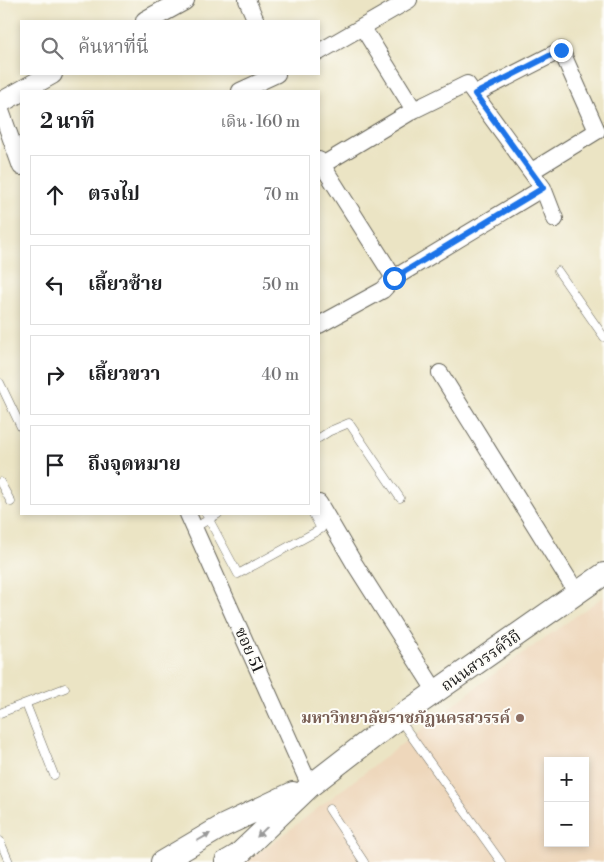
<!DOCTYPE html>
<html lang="th">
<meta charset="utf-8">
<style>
body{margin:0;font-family:"Libre Bodoni","Noto Serif Thai",serif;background:#f6f6f6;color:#202124}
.controls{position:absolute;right:15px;bottom:15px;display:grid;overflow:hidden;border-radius:0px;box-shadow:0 2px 8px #0003}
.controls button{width:45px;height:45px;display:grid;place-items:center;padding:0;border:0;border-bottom:1px solid #e0e0e0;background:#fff;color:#202124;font:25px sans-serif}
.stop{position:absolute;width:15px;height:15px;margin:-11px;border:4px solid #1a73e8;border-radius:50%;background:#fff}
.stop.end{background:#1a73e8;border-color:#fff;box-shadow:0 1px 5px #0008}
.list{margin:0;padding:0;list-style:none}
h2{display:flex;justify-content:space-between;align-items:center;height:65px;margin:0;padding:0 20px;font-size:21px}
h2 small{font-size:16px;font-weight:400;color:#757577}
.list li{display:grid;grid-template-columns:32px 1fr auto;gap:15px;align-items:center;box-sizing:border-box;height:80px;margin:0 10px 10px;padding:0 10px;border:1px solid #e0e0e0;border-radius:0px}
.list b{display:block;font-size:19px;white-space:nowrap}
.list em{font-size:16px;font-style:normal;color:#757577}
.icon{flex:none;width:28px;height:28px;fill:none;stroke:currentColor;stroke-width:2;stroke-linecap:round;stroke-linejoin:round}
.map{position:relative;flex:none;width:604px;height:862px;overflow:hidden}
.search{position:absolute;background:#fff;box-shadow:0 2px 8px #0003;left:20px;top:20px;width:300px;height:55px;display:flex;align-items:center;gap:12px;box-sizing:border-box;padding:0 18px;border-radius:0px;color:#757577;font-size:19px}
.panel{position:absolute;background:#fff;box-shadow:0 2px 8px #0003;left:20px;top:90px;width:300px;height:425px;border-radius:0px}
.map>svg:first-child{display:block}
.built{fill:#eed7bb;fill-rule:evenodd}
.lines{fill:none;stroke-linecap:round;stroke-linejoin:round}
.service-casing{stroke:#646257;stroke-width:9}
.minor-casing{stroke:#646257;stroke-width:18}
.tertiary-casing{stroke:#646257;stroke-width:22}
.secondary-casing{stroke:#646257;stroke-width:24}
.service{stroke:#fff;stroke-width:8}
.minor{stroke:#fff;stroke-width:16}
.tertiary{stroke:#fff;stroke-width:20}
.secondary{stroke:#fff;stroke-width:22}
.oneway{fill:#999}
.route{stroke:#1a73e8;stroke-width:6}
.education-dot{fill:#8d6e63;stroke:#fdfcf7;stroke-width:2}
.labels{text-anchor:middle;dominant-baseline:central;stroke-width:4;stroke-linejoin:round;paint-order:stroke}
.street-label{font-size:16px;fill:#1c1c1c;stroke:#fdfcf7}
.education-label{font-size:16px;font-weight:bold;fill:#785e54;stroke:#fdfcf7;text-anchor:end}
</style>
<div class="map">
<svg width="604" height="862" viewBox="0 0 604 862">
<rect width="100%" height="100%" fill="#fdfcf7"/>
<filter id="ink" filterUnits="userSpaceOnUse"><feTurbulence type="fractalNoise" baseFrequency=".02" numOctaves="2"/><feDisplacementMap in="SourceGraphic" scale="10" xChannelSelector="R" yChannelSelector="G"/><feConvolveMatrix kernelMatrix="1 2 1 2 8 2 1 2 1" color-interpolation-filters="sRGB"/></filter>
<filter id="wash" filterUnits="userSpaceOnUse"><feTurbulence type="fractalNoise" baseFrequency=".0096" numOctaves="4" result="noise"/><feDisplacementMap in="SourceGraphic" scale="20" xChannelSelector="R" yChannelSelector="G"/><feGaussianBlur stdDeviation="1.12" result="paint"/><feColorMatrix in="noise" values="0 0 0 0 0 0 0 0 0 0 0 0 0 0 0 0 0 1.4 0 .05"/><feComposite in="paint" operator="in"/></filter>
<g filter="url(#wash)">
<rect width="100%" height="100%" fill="#ebe4c4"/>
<path class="built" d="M604,596V862H243L271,844L491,676ZM548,761H585V843H548Z"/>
</g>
<g filter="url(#ink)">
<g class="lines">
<g class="service-casing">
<path id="service" d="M558,271L604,337
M0,383L21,427
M319,438L330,431L349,423L400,498
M0,482L11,502
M206,514L238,574L321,529L313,514
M194,528L218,514
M26,704L54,775
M0,713L65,688
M399,719L501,862
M329,809L364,862
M0,841L9,862"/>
</g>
<g class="minor-casing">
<path id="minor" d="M247,0L256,21
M363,28L414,110
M319,52L409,0
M240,91L277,74
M475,94L561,50L597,131L532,171
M0,108L21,167
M319,160L394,278
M319,167L414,110L467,84L543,188L555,219
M319,325L383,290L394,278L543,188
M440,373L577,593
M319,503L354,563L436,692
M188,514L310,786"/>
</g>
<g class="tertiary-casing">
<path id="tertiary" d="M146,21L184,0
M0,103L52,74"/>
</g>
<g class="secondary-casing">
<path id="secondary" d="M162,862L223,826L293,793
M226,862L238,855L310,786L398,718L604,574"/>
</g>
<use href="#service" class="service"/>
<use href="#minor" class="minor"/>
<use href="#tertiary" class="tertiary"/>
<use href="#secondary" class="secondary"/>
</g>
<defs><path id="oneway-solid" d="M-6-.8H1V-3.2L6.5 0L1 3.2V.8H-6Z" transform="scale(1.25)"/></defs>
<g class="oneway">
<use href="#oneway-solid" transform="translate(262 832) rotate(136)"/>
<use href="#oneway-solid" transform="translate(204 837) rotate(-30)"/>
</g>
</g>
<g class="lines" filter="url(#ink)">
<path class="route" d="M394,278L543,188L475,94L561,50"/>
</g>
<circle class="education-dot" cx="520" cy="718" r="5"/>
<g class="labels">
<g class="street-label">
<text transform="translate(249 650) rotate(66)">ซอย 51</text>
<text transform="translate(481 661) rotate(-35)">ถนนสวรรค์วิถี</text>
</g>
<g class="education-label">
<text x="510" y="718">มหาวิทยาลัยราชภัฏนครสวรรค์</text>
</g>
</g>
</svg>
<div class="controls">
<button>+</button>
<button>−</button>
</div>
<div class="stop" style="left:394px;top:278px"></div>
<div class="stop end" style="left:561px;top:50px"></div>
<div class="search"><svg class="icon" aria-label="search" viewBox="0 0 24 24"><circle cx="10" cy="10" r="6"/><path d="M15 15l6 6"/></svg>ค้นหาที่นี่</div>
<section class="panel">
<h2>2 นาที<small>เดิน · 160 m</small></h2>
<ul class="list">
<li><svg class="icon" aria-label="ahead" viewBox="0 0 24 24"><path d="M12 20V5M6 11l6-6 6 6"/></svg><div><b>ตรงไป</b></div><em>70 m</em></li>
<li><svg class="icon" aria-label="left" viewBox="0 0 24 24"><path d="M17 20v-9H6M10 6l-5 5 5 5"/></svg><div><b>เลี้ยวซ้าย</b></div><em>50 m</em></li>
<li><svg class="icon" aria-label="right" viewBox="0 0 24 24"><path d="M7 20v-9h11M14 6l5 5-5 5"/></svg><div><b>เลี้ยวขวา</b></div><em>40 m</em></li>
<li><svg class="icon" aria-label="arrive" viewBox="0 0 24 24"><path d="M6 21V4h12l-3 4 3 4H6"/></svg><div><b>ถึงจุดหมาย</b></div></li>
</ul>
</section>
</div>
